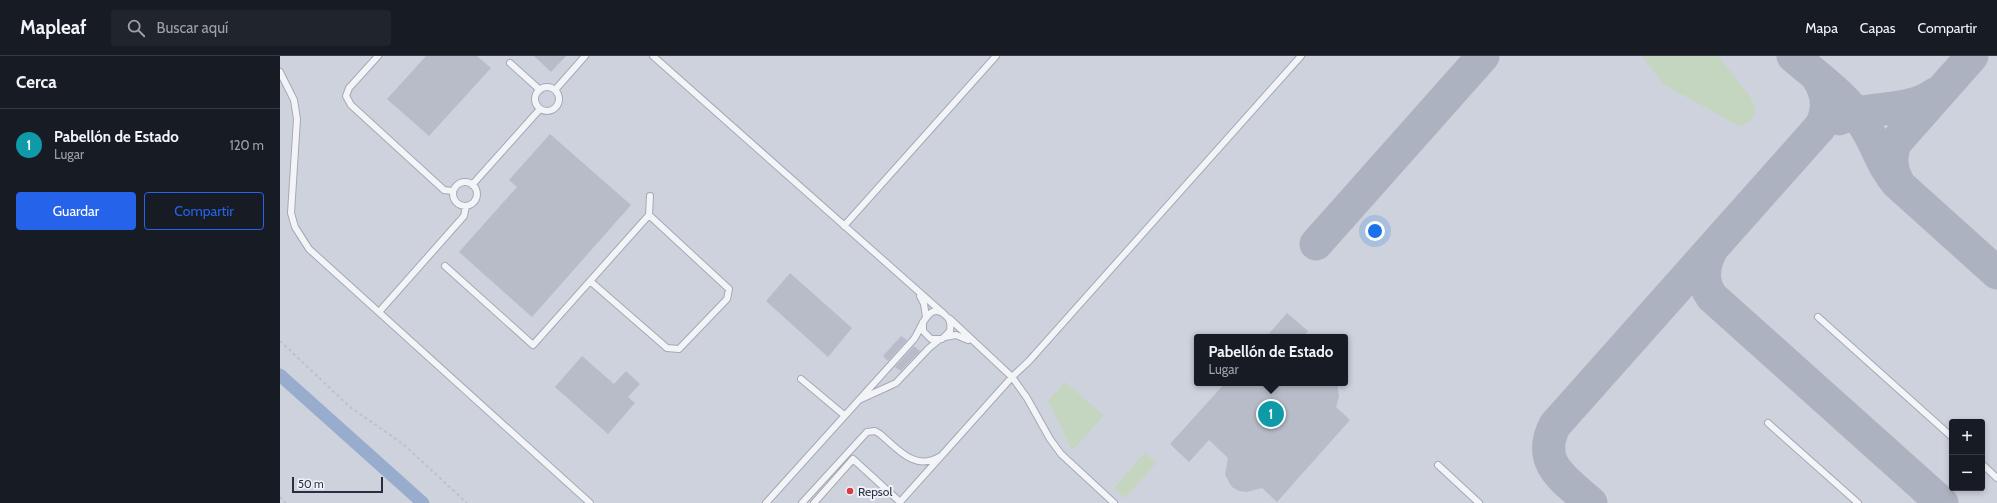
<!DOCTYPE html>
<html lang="es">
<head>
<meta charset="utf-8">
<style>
  body { margin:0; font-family:Cabin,sans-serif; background:#20242c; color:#f1f3f6 }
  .controls { position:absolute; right:12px; bottom:12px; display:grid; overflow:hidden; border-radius:4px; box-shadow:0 2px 6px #0003 }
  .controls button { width:36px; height:36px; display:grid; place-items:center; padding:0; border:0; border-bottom:1px solid #363941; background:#171b24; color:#f1f3f6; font:20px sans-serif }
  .scale { position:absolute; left:12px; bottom:10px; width:91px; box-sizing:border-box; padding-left:4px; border:2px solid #272f43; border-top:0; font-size:11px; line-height:14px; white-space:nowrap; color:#272f43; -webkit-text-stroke:3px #f0f2f7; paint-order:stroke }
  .you { position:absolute; left:1095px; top:175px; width:14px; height:14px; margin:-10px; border:3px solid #fff; border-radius:50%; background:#1a73e8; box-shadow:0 0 0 6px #1a73e833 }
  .badge { display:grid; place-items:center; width:26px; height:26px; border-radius:50%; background:#2563eb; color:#fff; font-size:13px; font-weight:700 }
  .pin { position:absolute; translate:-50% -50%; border:2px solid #fff; box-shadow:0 1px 4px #0006 }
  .popup { position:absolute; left:914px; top:278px; width:154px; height:52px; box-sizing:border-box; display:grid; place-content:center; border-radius:4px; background:#171b24; filter:drop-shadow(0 1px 3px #0005); font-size:13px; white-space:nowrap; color:#9ea1a6 }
  .popup b { font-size:15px; color:#f1f3f6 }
  .popup::after { content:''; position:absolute; left:50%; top:100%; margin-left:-8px; border:8px solid transparent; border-top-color:#171b24 }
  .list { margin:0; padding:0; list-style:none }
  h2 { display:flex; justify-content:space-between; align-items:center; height:52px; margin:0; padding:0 16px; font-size:17px }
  h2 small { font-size:13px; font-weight:400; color:#9ea1a6 }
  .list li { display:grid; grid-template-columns:26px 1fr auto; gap:12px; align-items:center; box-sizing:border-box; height:72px; padding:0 16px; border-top:1px solid #363941 }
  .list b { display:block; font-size:15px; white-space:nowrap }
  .list p { margin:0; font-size:13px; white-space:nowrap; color:#9ea1a6 }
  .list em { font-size:13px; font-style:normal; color:#9ea1a6 }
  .actions { display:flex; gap:8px; padding:12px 16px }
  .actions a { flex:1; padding:9px 0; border:1px solid #2563eb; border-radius:4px; text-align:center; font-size:14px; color:#2563eb }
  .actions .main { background:#2563eb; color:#fff }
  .icon { flex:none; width:22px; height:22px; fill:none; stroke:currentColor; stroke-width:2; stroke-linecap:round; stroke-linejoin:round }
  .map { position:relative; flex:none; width:1717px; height:447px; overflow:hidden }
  header { display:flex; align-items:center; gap:24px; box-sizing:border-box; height:56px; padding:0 20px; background:#171b24; border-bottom:1px solid #363941 }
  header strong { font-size:19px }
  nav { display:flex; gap:22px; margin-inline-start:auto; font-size:14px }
  .search { width:280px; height:36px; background:#20242c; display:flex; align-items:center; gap:10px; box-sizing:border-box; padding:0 14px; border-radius:4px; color:#9ea1a6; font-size:15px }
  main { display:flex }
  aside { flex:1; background:#171b24 }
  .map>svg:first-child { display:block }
  .built { fill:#ced2dd; fill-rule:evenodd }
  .green { fill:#c4d5c0 }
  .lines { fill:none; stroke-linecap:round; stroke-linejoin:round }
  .canal { stroke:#98adce; stroke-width:13 }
  .taxiway { stroke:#acb2c0; stroke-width:33 }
  .building { fill:#b7bcc8 }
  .lane-casing { stroke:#a5a9b5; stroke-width:8 }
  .path { stroke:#bec1c9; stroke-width:2; stroke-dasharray:3 3; stroke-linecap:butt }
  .lane { stroke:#f3f4f8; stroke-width:6 }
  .poi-dot { fill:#da3a44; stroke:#f0f2f7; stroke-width:1.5 }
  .labels { text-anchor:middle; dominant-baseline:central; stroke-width:4; stroke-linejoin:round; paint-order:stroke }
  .poi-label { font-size:12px; fill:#272f43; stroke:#f0f2f7; text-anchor:start }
</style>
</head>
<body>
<header>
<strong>Mapleaf</strong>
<div class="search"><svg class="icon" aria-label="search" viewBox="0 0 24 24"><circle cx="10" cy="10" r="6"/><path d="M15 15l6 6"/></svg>Buscar aquí</div>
<nav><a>Mapa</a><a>Capas</a><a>Compartir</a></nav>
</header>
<main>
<aside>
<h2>Cerca<small></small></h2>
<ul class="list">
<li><span class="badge" style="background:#0f9aa8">1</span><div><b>Pabellón de Estado</b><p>Lugar</p></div><em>120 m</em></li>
</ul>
<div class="actions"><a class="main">Guardar</a><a>Compartir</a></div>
</aside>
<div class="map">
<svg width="1717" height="447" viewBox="0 0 1717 447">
  <rect width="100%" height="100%" fill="#e0e3ea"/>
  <path class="built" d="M 0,0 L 1717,0 L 1717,447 L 0,447 ZM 917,281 L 1065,281 L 1065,327 L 917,327 ZM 1672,366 L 1702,366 L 1702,432 L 1672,432 Z"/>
  <path class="green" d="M 1362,0 L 1438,0 L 1470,40 L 1475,53 L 1472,64 L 1459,70 L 1383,28 Z
    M 785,326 L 824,360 L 792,394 L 768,345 Z
    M 865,397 L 876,407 L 845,442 L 834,432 Z"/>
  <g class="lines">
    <path class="canal" d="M 0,319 L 143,447"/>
    <path class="taxiway" d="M 1513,0 C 1536,20 1565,40 1582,66 C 1596,85 1601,109 1617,127 L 1717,217
      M 1559,63 C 1591,49 1626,58 1655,38
      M 1618,126 C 1611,113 1609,100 1616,86 L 1692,0
      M 1036,188 L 1203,0
      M 1432,193 C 1423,209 1421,226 1432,241 L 1662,447
      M 1311,447 C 1285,424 1255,407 1275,369 L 1540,71 C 1550,54 1548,37 1537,21"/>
  </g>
  <path class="building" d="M 146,0 L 197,0 L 211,12 L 149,80 L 107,43 Z
    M 254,0 L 286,0 L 271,16 Z
    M 270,78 L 351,149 L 252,261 L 179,196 L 237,131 L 229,124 Z
    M 510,217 L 572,272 L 548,301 L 486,245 Z
    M 1007,257 L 1028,275 L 1023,281 L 986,281 Z
    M 621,280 L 627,284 L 608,305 L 603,300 Z
    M 634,290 L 640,295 L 621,315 L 615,311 Z
    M 302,300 L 334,328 L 346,315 L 360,328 L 348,341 L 355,347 L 328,378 L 275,331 Z
    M 945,327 L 1057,327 L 1059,340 L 1056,351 L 1070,364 L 997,446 L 982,432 L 967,436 L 959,435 L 952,431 L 945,419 L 948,402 L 929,384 L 909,406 L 890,388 Z"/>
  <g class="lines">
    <g class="lane-casing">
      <path id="lane" d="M 98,0 L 69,32 L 66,40 L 71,49 L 164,134 L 172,135
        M 373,0 L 664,258
        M 230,7 L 260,34
        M 0,16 L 14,44 L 17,63 L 11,157 L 15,171 L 29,193 L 310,447
        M255 43a12 12 0 1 1 24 0a12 12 0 1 1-24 0Z
        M 275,34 L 305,0
        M173 138a12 12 0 1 1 24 0a12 12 0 1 1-24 0Z
        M 192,129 L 260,53
        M 564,170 L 716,0
        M 165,210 L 253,289 L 369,159 L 370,140
        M 310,225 L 387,292 L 399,293 L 447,243 L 449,233 L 369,159
        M 640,240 L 644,248 L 646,261
        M 99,256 L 184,160 L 186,150
        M 1538,261 L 1672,381
        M 670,263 L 732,321 L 747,342 L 770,383 L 781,398 L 834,447
        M 665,281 L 676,279 L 688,284
        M 521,323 L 564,359
        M 581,343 L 616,327 L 649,292 L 659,284
        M 1488,367 L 1578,447
        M 1702,408 L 1717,422
        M 1158,409 L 1199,447
        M 486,447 L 634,283 C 641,273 649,243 666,260 C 671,264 671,269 670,275 L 662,283 L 651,283 L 643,275 L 643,266
        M 522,447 L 587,376 L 595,375 L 600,378 C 618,393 634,415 659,401
        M 534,447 L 573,403 L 620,446 L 732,321 L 749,305 L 1021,0"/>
    </g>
    <path class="path" d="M 0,285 L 70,351 L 123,388 L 187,447
      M 0,441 L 6,447"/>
    <use href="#lane" class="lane"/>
  </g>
  <circle class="poi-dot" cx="570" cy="435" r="4"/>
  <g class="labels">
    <g class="poi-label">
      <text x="578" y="435">Repsol</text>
    </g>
  </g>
</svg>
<div class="controls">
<button>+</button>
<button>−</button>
</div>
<div class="scale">50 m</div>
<div class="you"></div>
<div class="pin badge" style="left:991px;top:358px;background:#0f9aa8">1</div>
<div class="popup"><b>Pabellón de Estado</b>Lugar</div>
</div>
</main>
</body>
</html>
